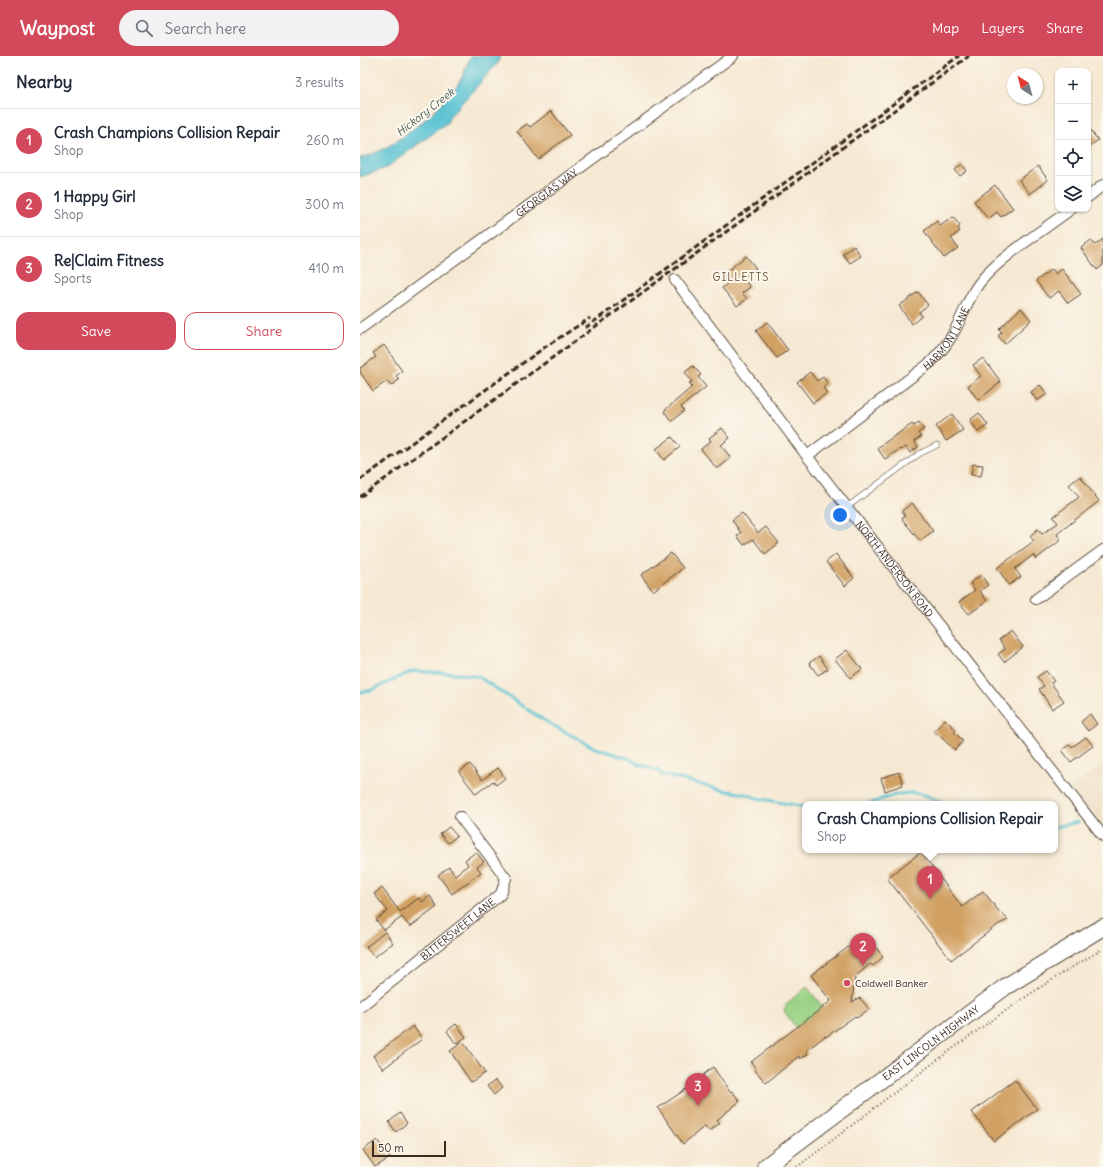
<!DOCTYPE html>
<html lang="en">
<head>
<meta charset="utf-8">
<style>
  body { margin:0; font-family:Delius,sans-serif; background:#f2f2f3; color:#1f2937 }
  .controls { position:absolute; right:12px; top:12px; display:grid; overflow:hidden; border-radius:8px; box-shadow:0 1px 3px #0004 }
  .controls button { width:36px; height:36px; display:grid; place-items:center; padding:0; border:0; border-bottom:1px solid #e0e1e3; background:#fff; color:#1f2937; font:20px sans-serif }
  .compass { position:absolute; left:647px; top:12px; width:36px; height:36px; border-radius:50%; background:#fff; box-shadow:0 1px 3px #0004; rotate:324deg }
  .scale { position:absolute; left:12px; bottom:10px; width:74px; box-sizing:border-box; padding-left:4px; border:2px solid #3b2a1e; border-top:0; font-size:11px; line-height:14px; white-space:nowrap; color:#3b2a1e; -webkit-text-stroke:3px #fbf7ec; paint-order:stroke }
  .you { position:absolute; left:480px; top:459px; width:14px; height:14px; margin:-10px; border:3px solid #fff; border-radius:50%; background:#1a73e8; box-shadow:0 0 0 6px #1a73e833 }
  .badge { display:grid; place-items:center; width:26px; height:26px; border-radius:50%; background:#d1495b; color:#fff; font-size:13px; font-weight:700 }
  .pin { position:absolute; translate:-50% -33px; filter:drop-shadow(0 1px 2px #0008) }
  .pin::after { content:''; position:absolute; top:21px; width:14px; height:12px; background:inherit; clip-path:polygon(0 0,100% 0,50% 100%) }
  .popup { position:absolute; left:442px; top:745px; width:256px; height:52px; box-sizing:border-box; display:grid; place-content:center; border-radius:8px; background:#fff; filter:drop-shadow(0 1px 3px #0005); font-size:13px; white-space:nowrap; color:#747a83 }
  .popup b { font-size:15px; color:#1f2937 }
  .popup::after { content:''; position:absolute; left:50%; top:100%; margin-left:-8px; border:8px solid transparent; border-top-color:#fff }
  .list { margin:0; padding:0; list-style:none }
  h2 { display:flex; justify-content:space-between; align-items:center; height:52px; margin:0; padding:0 16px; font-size:17px }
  h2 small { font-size:13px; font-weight:400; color:#747a83 }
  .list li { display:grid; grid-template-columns:26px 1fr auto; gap:12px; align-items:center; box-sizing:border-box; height:64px; padding:0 16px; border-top:1px solid #e0e1e3 }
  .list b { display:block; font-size:15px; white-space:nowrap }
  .list p { margin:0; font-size:13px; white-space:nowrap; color:#747a83 }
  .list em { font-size:13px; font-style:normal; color:#747a83 }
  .actions { display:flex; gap:8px; padding:12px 16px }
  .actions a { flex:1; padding:9px 0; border:1px solid #d1495b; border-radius:12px; text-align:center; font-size:14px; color:#d1495b }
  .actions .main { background:#d1495b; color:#fff }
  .icon { flex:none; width:22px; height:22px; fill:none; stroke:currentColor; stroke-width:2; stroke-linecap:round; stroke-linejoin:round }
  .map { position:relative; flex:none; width:743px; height:1111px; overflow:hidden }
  header { display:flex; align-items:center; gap:24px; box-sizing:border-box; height:56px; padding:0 20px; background:#d1495b; color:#fff }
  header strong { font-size:19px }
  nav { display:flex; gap:22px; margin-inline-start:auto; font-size:14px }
  .search { width:280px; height:36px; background:#f2f2f3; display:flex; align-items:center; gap:10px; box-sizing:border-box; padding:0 14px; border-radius:22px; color:#747a83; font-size:15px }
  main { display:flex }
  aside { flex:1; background:#fff }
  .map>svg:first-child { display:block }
  .built { fill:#ebd8ba }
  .green { fill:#9bd386; stroke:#6b7e52 }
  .water { fill:#58c2d3; stroke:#4a7678 }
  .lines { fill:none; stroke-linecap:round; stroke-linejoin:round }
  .stream { stroke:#58c2d3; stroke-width:3 }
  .building { fill:#d1a163 }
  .lane-casing { stroke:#574739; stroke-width:6 }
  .street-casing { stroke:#574739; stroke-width:12 }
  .primary-casing { stroke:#574739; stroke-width:18 }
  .path { stroke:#574739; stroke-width:2; stroke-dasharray:1 3; stroke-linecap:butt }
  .lane { stroke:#fff; stroke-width:5 }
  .street { stroke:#fff; stroke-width:10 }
  .primary { stroke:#fff; stroke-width:16 }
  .rail { stroke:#3b2a1e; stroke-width:3; stroke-dasharray:6 3; stroke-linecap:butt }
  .poi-dot { fill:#d1495b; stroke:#fbf7ec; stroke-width:1.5 }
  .labels { text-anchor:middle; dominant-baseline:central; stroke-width:4; stroke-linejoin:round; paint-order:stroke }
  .street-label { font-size:10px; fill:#3b2a1e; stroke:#fbf7ec }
  .poi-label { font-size:10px; fill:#3b2a1e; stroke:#fbf7ec; text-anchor:start }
  .water-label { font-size:11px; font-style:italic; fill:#445854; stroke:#fbf7ec }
  .neighbourhood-label { font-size:11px; letter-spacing:1px; fill:#705436; stroke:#fbf7ec }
</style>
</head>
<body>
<header>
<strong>Waypost</strong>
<div class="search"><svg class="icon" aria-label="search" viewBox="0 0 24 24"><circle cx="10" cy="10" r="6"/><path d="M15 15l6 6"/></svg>Search here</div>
<nav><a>Map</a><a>Layers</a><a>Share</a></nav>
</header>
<main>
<aside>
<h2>Nearby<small>3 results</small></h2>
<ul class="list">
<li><span class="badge">1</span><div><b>Crash Champions Collision Repair</b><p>Shop</p></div><em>260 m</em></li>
<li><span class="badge">2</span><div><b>1 Happy Girl</b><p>Shop</p></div><em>300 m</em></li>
<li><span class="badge">3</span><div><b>Re|Claim Fitness</b><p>Sports</p></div><em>410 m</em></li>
</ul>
<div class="actions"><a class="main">Save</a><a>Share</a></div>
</aside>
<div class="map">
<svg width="743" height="1111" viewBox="0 0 743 1111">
  <rect width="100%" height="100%" fill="#fbf7ec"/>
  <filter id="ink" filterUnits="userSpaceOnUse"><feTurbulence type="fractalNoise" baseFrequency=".025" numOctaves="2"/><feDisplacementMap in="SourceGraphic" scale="8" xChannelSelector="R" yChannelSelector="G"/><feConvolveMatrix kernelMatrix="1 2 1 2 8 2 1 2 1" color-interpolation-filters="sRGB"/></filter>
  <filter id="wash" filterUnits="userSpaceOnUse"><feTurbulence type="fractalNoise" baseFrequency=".012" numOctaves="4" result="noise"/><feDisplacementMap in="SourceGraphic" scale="16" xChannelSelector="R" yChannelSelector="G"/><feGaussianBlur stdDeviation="0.9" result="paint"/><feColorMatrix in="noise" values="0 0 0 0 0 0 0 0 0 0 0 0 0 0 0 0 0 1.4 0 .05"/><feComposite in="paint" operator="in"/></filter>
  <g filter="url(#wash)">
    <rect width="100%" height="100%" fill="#f6e9d3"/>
    <path class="built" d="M 743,708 L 743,775 L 710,733 Z"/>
    <path class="green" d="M 447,931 L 463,951 L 436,972 L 424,955 L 426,948 Z"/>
    <path class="water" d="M 111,0 L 140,0 L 138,7 L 90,60 L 87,67 L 26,112 L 0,121 L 0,102 C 30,97 84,51 100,25 C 105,17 106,8 111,0 Z"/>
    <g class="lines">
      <path class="stream" d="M 0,636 L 9,635 L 53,615 L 92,617 L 119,621 L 185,665 L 233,691 L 270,703 L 278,708 L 299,715 L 302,719 C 322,723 342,729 363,734 C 374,737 386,736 396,742 L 445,751
        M 509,748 C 523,742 545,734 561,738 C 569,740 578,745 587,748
        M 695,771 L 718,766"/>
    </g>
    <g id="blocks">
      <path class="building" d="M 191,55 L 210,79 L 178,103 L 157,75 L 167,68 L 170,71 Z
        M 728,71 L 738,84 L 728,92 Z
        M 602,108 L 607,115 L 600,120 L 595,114 Z
        M 678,110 L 688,124 L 670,138 L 659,124 Z
        M 635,129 L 653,152 L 641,161 L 637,156 L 628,163 L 614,145 Z
        M 593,161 L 600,170 L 598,172 L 600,175 L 591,182 L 598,192 L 584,202 L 564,175 L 577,165 L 580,170 Z
        M 743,183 L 743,209 L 737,214 L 721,192 L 731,184 L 735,189 Z
        M 494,190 L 501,200 L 490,207 L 483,198 Z
        M 386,200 L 396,212 L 383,222 L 390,231 L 382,237 L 387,243 L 377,250 L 362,232 L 367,228 L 361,220 Z
        M 692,213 L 696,218 L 702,213 L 721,238 L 708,247 L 699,235 L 689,242 L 676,225 Z
        M 558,236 L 568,249 L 559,256 L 562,260 L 552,268 L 539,250 Z
        M 661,252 L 671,264 L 645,288 L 638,280 L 642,276 L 639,273 Z
        M 407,266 L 428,294 L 417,302 L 396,275 Z
        M 24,289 L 42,315 L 36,320 L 39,324 L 31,330 L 27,325 L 13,335 L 0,316 L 0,312 L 16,301 L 13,297 Z
        M 623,302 L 641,326 L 618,344 L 608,330 L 621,320 L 613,309 Z
        M 333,310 L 341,319 L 338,321 L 346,331 L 321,351 L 324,355 L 311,365 L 304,355 L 332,331 L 329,327 L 332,326 L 325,316 Z
        M 450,316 L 457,325 L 463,321 L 468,328 L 463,332 L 467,337 L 453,347 L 437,326 Z
        M 680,329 L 687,338 L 677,345 L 671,336 Z
        M 619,357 L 628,369 L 618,376 L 610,364 Z
        M 592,358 L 603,374 L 586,385 L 576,370 Z
        M 559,366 L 564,373 L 558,377 L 561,381 L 554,385 L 558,391 L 550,397 L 546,391 L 541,394 L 540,393 L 525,403 L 517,392 L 552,368 L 554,370 Z
        M 362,372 L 370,382 L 361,389 L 371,402 L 357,413 L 341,393 L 351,385 L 349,382 Z
        M 312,381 L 320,391 L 304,404 L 296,393 Z
        M 613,408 L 623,409 L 621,420 L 611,419 Z
        M 720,420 L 739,445 L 697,478 L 701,484 L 676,503 L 673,499 L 655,513 L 661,521 L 649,529 L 637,512 L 674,485 L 670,480 L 678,473 L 682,478 L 698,467 L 693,461 L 719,441 L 709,429 Z
        M 552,447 L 573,475 L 560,485 L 542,463 L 545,460 L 542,455 Z
        M 382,457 L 398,477 L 406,471 L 419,487 L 405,498 L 393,483 L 384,489 L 377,480 L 381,477 L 372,464 Z
        M 311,497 L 323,512 L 293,535 L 281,519 Z
        M 476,498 L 494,522 L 485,530 L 466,506 Z
        M 621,519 L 628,529 L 620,535 L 627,545 L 609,558 L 599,546 L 615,534 L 610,527 Z
        M 651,575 L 663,591 L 644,606 L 638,598 L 645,593 L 639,584 Z
        M 487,594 L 502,613 L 490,622 L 475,603 Z
        M 459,600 L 468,613 L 458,619 L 449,607 Z
        M 686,615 L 694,625 L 691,627 L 704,645 L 692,653 L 679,633 L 684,630 L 677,621 Z
        M 730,658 L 737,668 L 728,675 L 721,666 Z
        M 585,663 L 596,674 L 594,676 L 603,685 L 595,694 L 574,675 Z
        M 726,681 L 733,690 L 711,706 L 702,694 L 710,688 L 712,691 Z
        M 110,708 L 122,724 L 138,712 L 145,722 L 136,729 L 133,725 L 116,738 L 99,716 Z
        M 539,716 L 543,729 L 525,735 L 521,722 Z
        M 89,771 L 97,780 L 88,787 L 80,778 Z
        M 116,796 L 124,806 L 117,811 L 121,816 L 92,838 L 78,819 L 89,811 L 95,819 L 108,809 L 105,804 Z
        M 561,796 L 602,851 L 623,835 L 641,858 L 642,857 L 648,864 L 639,868 L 591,904 L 527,822 Z
        M 22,832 L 40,856 L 59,842 L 62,846 L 70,840 L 77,851 L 50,871 L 42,861 L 24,874 L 16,864 L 28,855 L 14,838 Z
        M 25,876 L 33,887 L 14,901 L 6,891 Z
        M 503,880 L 513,892 L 515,890 L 523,901 L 513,910 L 510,908 L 495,921 L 492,946 L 500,942 L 509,953 L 497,962 L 495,960 L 466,981 L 465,980 L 446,995 L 448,998 L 440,1003 L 439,1000 L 406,1027 L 395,1014 L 396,1013 L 391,1006 L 471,945 L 451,919 Z
        M 96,968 L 106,981 L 96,988 L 87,975 Z
        M 53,970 L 62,983 L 23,1013 L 13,1000 Z
        M 103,986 L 125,1017 L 111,1026 L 90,995 Z
        M 353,1011 L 370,1036 L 372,1035 L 380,1045 L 357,1064 L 360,1067 L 349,1075 L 345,1070 L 323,1088 L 298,1052 L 344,1021 L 343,1019 Z
        M 136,1024 L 142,1032 L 134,1039 L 127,1030 Z
        M 655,1024 L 677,1053 L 634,1085 L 612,1056 Z
        M 40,1057 L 47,1067 L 36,1076 L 29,1066 Z
        M 17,1084 L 30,1102 L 15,1111 L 3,1094 Z"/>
    </g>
  </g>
  <g filter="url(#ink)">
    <use href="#blocks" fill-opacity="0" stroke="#574739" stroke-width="1"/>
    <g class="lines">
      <g class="lane-casing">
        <path id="lane" d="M 487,451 L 559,398 L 577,389"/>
      </g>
      <g class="street-casing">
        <g id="street">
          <path d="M 728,141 L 743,129"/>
          <path id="s1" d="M 315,224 L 447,400 L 743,780"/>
          <path id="s2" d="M 0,273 L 373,0"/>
          <path id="s3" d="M 447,400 L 570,307 C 580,297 590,285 596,272 C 604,257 609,240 620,226 C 640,201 685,173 711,153"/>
          <path d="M 676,543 L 743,494"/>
          <path id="s4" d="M 0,951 L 141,838 L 146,822 L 100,761"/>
        </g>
      </g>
      <g class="primary-casing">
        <g id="primary">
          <path id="s5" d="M 405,1111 L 645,931 L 743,871"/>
        </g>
      </g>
      <path class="path" d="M 437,1111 C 537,1036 634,955 743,893"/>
      <use href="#lane" class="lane"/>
      <use href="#street" class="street"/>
      <use href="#primary" class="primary"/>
      <path class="rail" d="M 225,272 L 599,0
        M 0,424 L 185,291 L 230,262
        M 0,441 L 609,0"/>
    </g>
  </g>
  <circle class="poi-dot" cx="487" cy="927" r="4"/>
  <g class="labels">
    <g class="street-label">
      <text stroke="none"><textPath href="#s2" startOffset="231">GEORGIAS WAY</textPath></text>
      <text stroke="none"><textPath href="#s3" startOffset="184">HARMONI LANE</textPath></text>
      <text stroke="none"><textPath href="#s1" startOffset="363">NORTH ANDERSON ROAD</textPath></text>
      <text stroke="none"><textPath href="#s4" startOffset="125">BITTERSWEET LANE</textPath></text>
      <text stroke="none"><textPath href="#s5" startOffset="207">EAST LINCOLN HIGHWAY</textPath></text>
    </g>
    <g class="poi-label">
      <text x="495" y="927">Coldwell Banker</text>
    </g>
    <g class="water-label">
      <text transform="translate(65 56) rotate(-38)">Hickory Creek</text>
    </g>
    <g class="neighbourhood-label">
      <text x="381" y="221">GILLETTS</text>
    </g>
  </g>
</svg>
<div class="controls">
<button>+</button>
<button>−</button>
<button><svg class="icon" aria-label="locate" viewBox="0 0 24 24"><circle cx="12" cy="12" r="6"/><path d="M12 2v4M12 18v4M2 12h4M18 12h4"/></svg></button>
<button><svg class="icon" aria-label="layers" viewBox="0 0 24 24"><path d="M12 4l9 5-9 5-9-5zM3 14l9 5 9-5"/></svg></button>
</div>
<svg class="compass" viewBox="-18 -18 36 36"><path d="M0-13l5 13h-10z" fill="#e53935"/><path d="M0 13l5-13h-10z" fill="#747a83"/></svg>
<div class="scale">50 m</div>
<div class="you"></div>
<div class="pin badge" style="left:570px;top:843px">1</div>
<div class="popup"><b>Crash Champions Collision Repair</b>Shop</div>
<div class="pin badge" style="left:503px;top:910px">2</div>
<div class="pin badge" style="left:338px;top:1050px">3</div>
</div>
</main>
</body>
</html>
